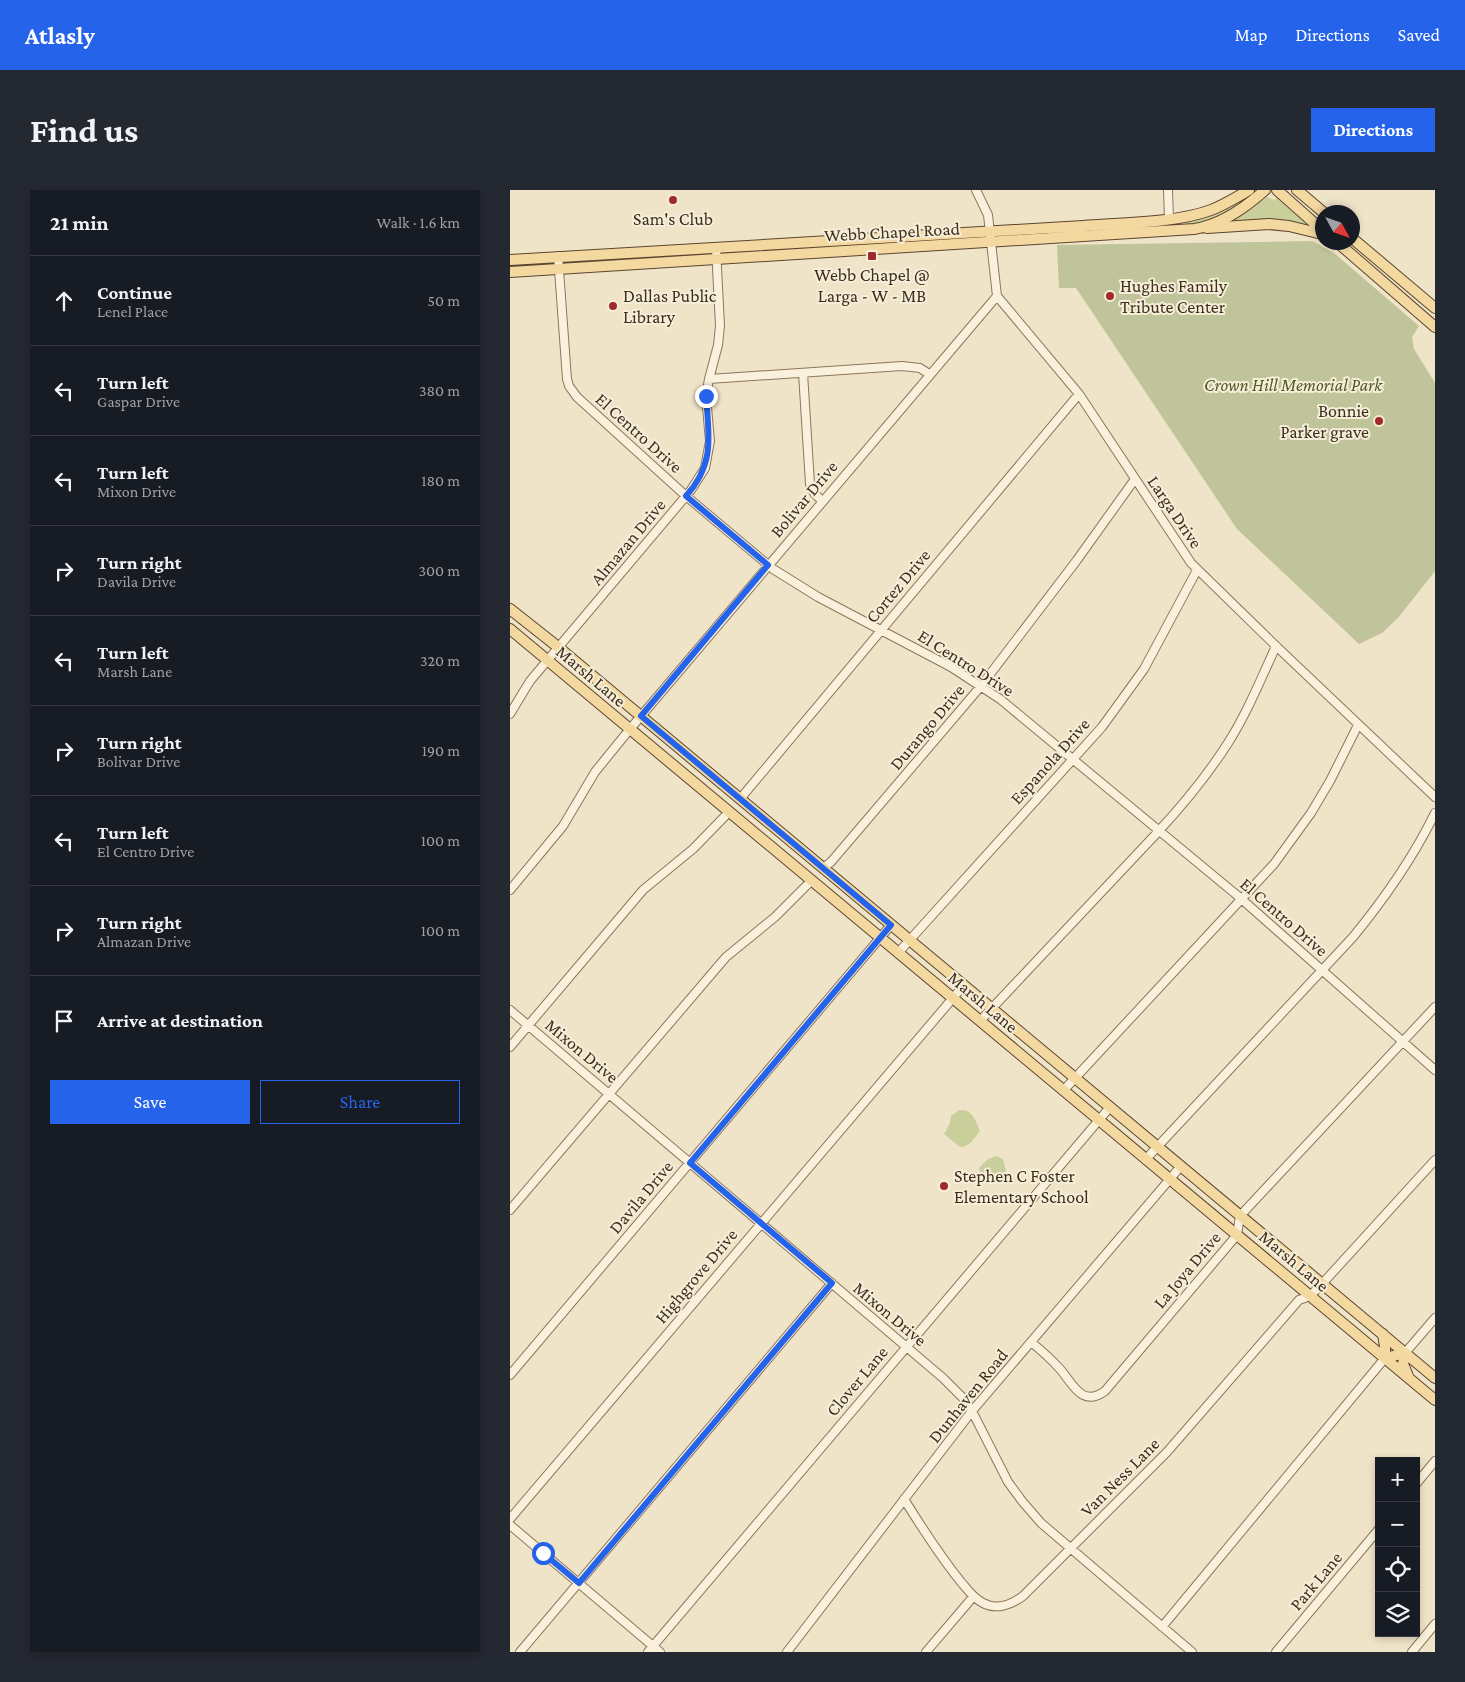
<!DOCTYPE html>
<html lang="en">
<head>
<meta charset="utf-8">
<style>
  body { margin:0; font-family:"Crimson Pro",serif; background:#242831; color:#f1f3f6 }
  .controls { position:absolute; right:15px; bottom:15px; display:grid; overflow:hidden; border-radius:0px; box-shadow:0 2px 8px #0003 }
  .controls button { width:45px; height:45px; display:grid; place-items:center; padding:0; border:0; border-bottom:1px solid #363941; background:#171b24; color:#f1f3f6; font:25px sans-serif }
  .compass { position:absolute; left:805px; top:15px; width:45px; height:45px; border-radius:50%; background:#171b24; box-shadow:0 2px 8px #0003; rotate:130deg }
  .stop { position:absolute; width:15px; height:15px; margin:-11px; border:4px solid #2563eb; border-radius:50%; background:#fff }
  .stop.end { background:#2563eb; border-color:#fff; box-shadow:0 1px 5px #0008 }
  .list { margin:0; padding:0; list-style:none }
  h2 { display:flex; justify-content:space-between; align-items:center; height:65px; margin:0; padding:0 20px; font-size:21px }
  h2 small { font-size:16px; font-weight:400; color:#9ea1a6 }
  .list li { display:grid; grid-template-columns:32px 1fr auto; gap:15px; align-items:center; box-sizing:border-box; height:90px; padding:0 20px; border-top:1px solid #363941 }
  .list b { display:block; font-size:19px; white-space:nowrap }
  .list p { margin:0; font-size:16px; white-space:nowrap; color:#9ea1a6 }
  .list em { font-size:16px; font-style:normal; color:#9ea1a6 }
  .actions { display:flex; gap:10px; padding:15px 20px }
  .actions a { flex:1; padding:11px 0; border:1px solid #2563eb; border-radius:0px; text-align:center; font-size:18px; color:#2563eb }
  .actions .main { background:#2563eb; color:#fff }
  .icon { flex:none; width:28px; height:28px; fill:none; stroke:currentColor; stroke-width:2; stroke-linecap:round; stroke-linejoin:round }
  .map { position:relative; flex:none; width:925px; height:1462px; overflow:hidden; border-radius:0px }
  header { display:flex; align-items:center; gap:30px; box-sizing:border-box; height:70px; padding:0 25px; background:#2563eb; color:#fff }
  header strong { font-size:24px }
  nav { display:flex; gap:28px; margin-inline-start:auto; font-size:18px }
  .intro { display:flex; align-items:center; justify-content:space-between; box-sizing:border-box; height:120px; padding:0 30px }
  h1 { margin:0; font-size:35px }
  .button { padding:12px 22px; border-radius:0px; background:#2563eb; color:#fff; font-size:18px; font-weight:700 }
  main { display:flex; gap:30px; padding:0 30px }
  aside { flex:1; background:#171b24; border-radius:0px; box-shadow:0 2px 8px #0003 }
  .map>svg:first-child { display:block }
  .green { fill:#c9cf9b }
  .cemetery { fill:#bfc49a }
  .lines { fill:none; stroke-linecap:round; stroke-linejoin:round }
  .minor-casing { stroke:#8d765c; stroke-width:10 }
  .major-casing { stroke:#5b4430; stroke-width:12 }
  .minor { stroke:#faf1dc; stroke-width:8 }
  .major { stroke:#f3d9a0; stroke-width:10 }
  .route { stroke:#2563eb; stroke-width:6 }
  .poi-dot { fill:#9e2a2b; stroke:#f7eed8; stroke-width:2 }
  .labels { text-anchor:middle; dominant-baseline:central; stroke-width:4; stroke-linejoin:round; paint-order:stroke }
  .poi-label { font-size:18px; fill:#3d2e20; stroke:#f7eed8; text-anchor:start }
  .street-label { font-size:18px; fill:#3d2e20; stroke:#f7eed8 }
  .park-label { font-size:18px; font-style:italic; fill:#4d5a26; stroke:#f7eed8 }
</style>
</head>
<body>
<header>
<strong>Atlasly</strong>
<nav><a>Map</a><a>Directions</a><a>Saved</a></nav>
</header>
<div class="intro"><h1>Find us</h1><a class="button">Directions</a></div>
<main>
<aside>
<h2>21 min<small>Walk · 1.6 km</small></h2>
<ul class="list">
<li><svg class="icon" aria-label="ahead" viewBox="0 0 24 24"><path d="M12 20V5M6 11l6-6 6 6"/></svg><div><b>Continue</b><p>Lenel Place</p></div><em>50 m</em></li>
<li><svg class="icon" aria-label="left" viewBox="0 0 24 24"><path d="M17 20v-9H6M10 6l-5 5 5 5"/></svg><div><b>Turn left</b><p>Gaspar Drive</p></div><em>380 m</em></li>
<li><svg class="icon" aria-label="left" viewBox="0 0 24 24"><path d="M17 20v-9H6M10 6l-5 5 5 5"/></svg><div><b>Turn left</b><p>Mixon Drive</p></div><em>180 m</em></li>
<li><svg class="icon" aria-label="right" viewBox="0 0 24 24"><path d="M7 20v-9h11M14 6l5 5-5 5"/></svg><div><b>Turn right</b><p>Davila Drive</p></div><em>300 m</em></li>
<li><svg class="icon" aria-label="left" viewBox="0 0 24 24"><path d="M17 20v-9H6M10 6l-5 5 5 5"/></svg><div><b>Turn left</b><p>Marsh Lane</p></div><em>320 m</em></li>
<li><svg class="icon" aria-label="right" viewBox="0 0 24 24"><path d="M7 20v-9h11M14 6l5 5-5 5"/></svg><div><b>Turn right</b><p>Bolivar Drive</p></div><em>190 m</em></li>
<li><svg class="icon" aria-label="left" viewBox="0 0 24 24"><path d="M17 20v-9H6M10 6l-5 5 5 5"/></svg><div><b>Turn left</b><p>El Centro Drive</p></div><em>100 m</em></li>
<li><svg class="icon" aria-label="right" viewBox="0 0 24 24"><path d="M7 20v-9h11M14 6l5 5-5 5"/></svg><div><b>Turn right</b><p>Almazan Drive</p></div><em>100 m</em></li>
<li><svg class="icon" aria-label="arrive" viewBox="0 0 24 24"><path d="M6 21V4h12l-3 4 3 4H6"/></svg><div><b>Arrive at destination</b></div></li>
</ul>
<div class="actions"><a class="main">Save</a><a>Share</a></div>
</aside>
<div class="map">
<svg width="925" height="1462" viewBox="0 0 925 1462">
  <rect width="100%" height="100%" fill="#f0e4c8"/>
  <path class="green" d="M 744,2 L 737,10 L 705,30 L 676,36 L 675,31 L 707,22 Z
    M 757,7 L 764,10 L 767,8 L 796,34 L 794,36 L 720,32 L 743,18 Z
    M 449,920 C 463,919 465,930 470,941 C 465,947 459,958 450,957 L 434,944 L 440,933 L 441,926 Z
    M 486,966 L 493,969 L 496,981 L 491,988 L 484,990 L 470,982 L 469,978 L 478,969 Z"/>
  <path class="cemetery" d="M 802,51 L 824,63 L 909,136 L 902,147 L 904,159 L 925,193 L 925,381 L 888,428 L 872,443 L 849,454 L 727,339 L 566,98 L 549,98 L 547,55 Z"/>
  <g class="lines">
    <g class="minor-casing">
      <path id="minor" d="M 466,0 L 478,25 L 487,106 L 569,204 L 681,373 L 766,456 L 925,607
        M 658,0 L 659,29
        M 48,66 L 57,189 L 59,196 L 67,207 L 176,306 L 263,379 L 308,407 L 441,477 L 490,509 L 728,706 L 925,880
        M 293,183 L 300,294 L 304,303 L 312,311
        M 199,189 L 392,176 L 410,178 L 419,184
        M 0,524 L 20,491 L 181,300 L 195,278 L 200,251 L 196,206 L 199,189 L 208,155 L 210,136 L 206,58
        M 230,609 L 569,204
        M 313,678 L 321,672 L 471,496 L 567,370 L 625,289
        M 0,700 L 53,636 L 85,582 L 115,545 L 487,106
        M 388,763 L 592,537 L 634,479 L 687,380
        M 0,820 L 433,1188 L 454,1209 L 462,1221 L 498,1292 L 512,1311 L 531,1333 L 682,1462
        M 470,831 L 646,644 C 672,616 697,586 718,553 C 737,523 751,489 766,456
        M 0,857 L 133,700 L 183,659 L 219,622
        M 553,901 L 764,674 L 801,623 L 820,591 L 848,535
        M 636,969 L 843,747 C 875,708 903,668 925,623
        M 0,1020 L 216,767 L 265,727 L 301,691
        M 521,1152 C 532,1161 541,1169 550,1179 C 563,1194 572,1218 595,1201 L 727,1045 L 730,1026 L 925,817
        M 895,1163 L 925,1128
        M 0,1185 L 381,735
        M 906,1294 L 925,1271
        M 394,1309 C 412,1338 430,1366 451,1392 C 458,1400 463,1408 473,1413 C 486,1420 501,1415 513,1406 L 657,1262 L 789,1110 L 800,1106 L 812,1094 L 925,970
        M 0,1329 L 454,795
        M 0,1335 L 150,1462
        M 652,1437 L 875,1168
        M 10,1462 L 322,1093
        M 138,1462 L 600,917
        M 277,1462 L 462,1221 L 671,976
        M 416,1462 L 463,1407
        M 766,1462 L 869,1339
        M 902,1462 L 925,1434"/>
    </g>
    <g class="major-casing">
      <path id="major" d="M 767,0 L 812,40
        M 787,0 L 813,22
        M 697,38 L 759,34 L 779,36 L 812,44
        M 842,48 L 925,118
        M 827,52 L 925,137
        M 0,70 L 573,36 C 612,33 666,33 701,20 C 714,15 727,7 739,0
        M 0,82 L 684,39 C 711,35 736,17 755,0
        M 0,419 L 48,457 L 925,1188
        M 0,439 L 925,1210
        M 873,1144 L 875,1157 L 875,1168 L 895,1163 L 893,1174 L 898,1186"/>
    </g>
    <use href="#minor" class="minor"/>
    <use href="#major" class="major"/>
  </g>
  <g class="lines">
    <path class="route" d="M 33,1363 L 69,1393 L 322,1093 L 180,973 L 381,735 L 131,526 L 258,375 L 176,306 C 205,274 199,246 196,206"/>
  </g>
  <g class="poi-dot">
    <circle cx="163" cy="10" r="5"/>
    <rect x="357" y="61" width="10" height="10" rx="2.5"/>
    <circle cx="600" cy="106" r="5"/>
    <circle cx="103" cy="116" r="5"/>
    <circle cx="869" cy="231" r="5"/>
    <circle cx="434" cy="996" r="5"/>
  </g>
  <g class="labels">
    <g class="poi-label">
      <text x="163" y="29" text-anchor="middle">Sam's Club</text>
      <text x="362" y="85" text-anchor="middle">Webb Chapel @<tspan x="362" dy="21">Larga - W - MB</tspan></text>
      <text x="610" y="96">Hughes Family<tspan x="610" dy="21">Tribute Center</tspan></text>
      <text x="113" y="106">Dallas Public<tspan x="113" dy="21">Library</tspan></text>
      <text x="859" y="221" text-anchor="end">Bonnie<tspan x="859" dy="21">Parker grave</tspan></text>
      <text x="444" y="986">Stephen C Foster<tspan x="444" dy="21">Elementary School</tspan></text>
    </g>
    <g class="street-label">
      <text transform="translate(382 42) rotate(-3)">Webb Chapel Road</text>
      <text transform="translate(129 243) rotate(42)">El Centro Drive</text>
      <text transform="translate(294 309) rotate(-50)">Bolivar Drive</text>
      <text transform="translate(665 322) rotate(56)">Larga Drive</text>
      <text transform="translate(118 352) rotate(-50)">Almazan Drive</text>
      <text transform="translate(388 396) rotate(-50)">Cortez Drive</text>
      <text transform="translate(456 473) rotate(32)">El Centro Drive</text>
      <text transform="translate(81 486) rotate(40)">Marsh Lane</text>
      <text transform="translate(417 537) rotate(-50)">Durango Drive</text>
      <text transform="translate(540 571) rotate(-48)">Espanola Drive</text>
      <text transform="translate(774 727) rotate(41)">El Centro Drive</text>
      <text transform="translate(473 812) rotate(40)">Marsh Lane</text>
      <text transform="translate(72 861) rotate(40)">Mixon Drive</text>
      <text transform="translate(131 1007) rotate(-50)">Davila Drive</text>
      <text transform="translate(784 1071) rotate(40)">Marsh Lane</text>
      <text transform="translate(677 1080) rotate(-50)">La Joya Drive</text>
      <text transform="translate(186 1086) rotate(-50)">Highgrove Drive</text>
      <text transform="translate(380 1124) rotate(40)">Mixon Drive</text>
      <text transform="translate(347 1191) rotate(-50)">Clover Lane</text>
      <text transform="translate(458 1206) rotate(-51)">Dunhaven Road</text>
      <text transform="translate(610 1287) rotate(-45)">Van Ness Lane</text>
      <text transform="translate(806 1391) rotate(-50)">Park Lane</text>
    </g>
    <g class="park-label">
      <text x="783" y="195">Crown Hill Memorial Park</text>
    </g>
  </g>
</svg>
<div class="controls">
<button>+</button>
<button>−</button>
<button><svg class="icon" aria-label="locate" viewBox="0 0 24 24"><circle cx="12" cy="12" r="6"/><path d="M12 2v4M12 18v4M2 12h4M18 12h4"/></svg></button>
<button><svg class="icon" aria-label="layers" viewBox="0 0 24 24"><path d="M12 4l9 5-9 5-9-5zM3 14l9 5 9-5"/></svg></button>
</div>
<svg class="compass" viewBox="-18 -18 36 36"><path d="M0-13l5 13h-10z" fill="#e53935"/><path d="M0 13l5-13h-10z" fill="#9ea1a6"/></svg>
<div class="stop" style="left:33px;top:1363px"></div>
<div class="stop end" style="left:196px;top:206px"></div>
</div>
</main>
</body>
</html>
